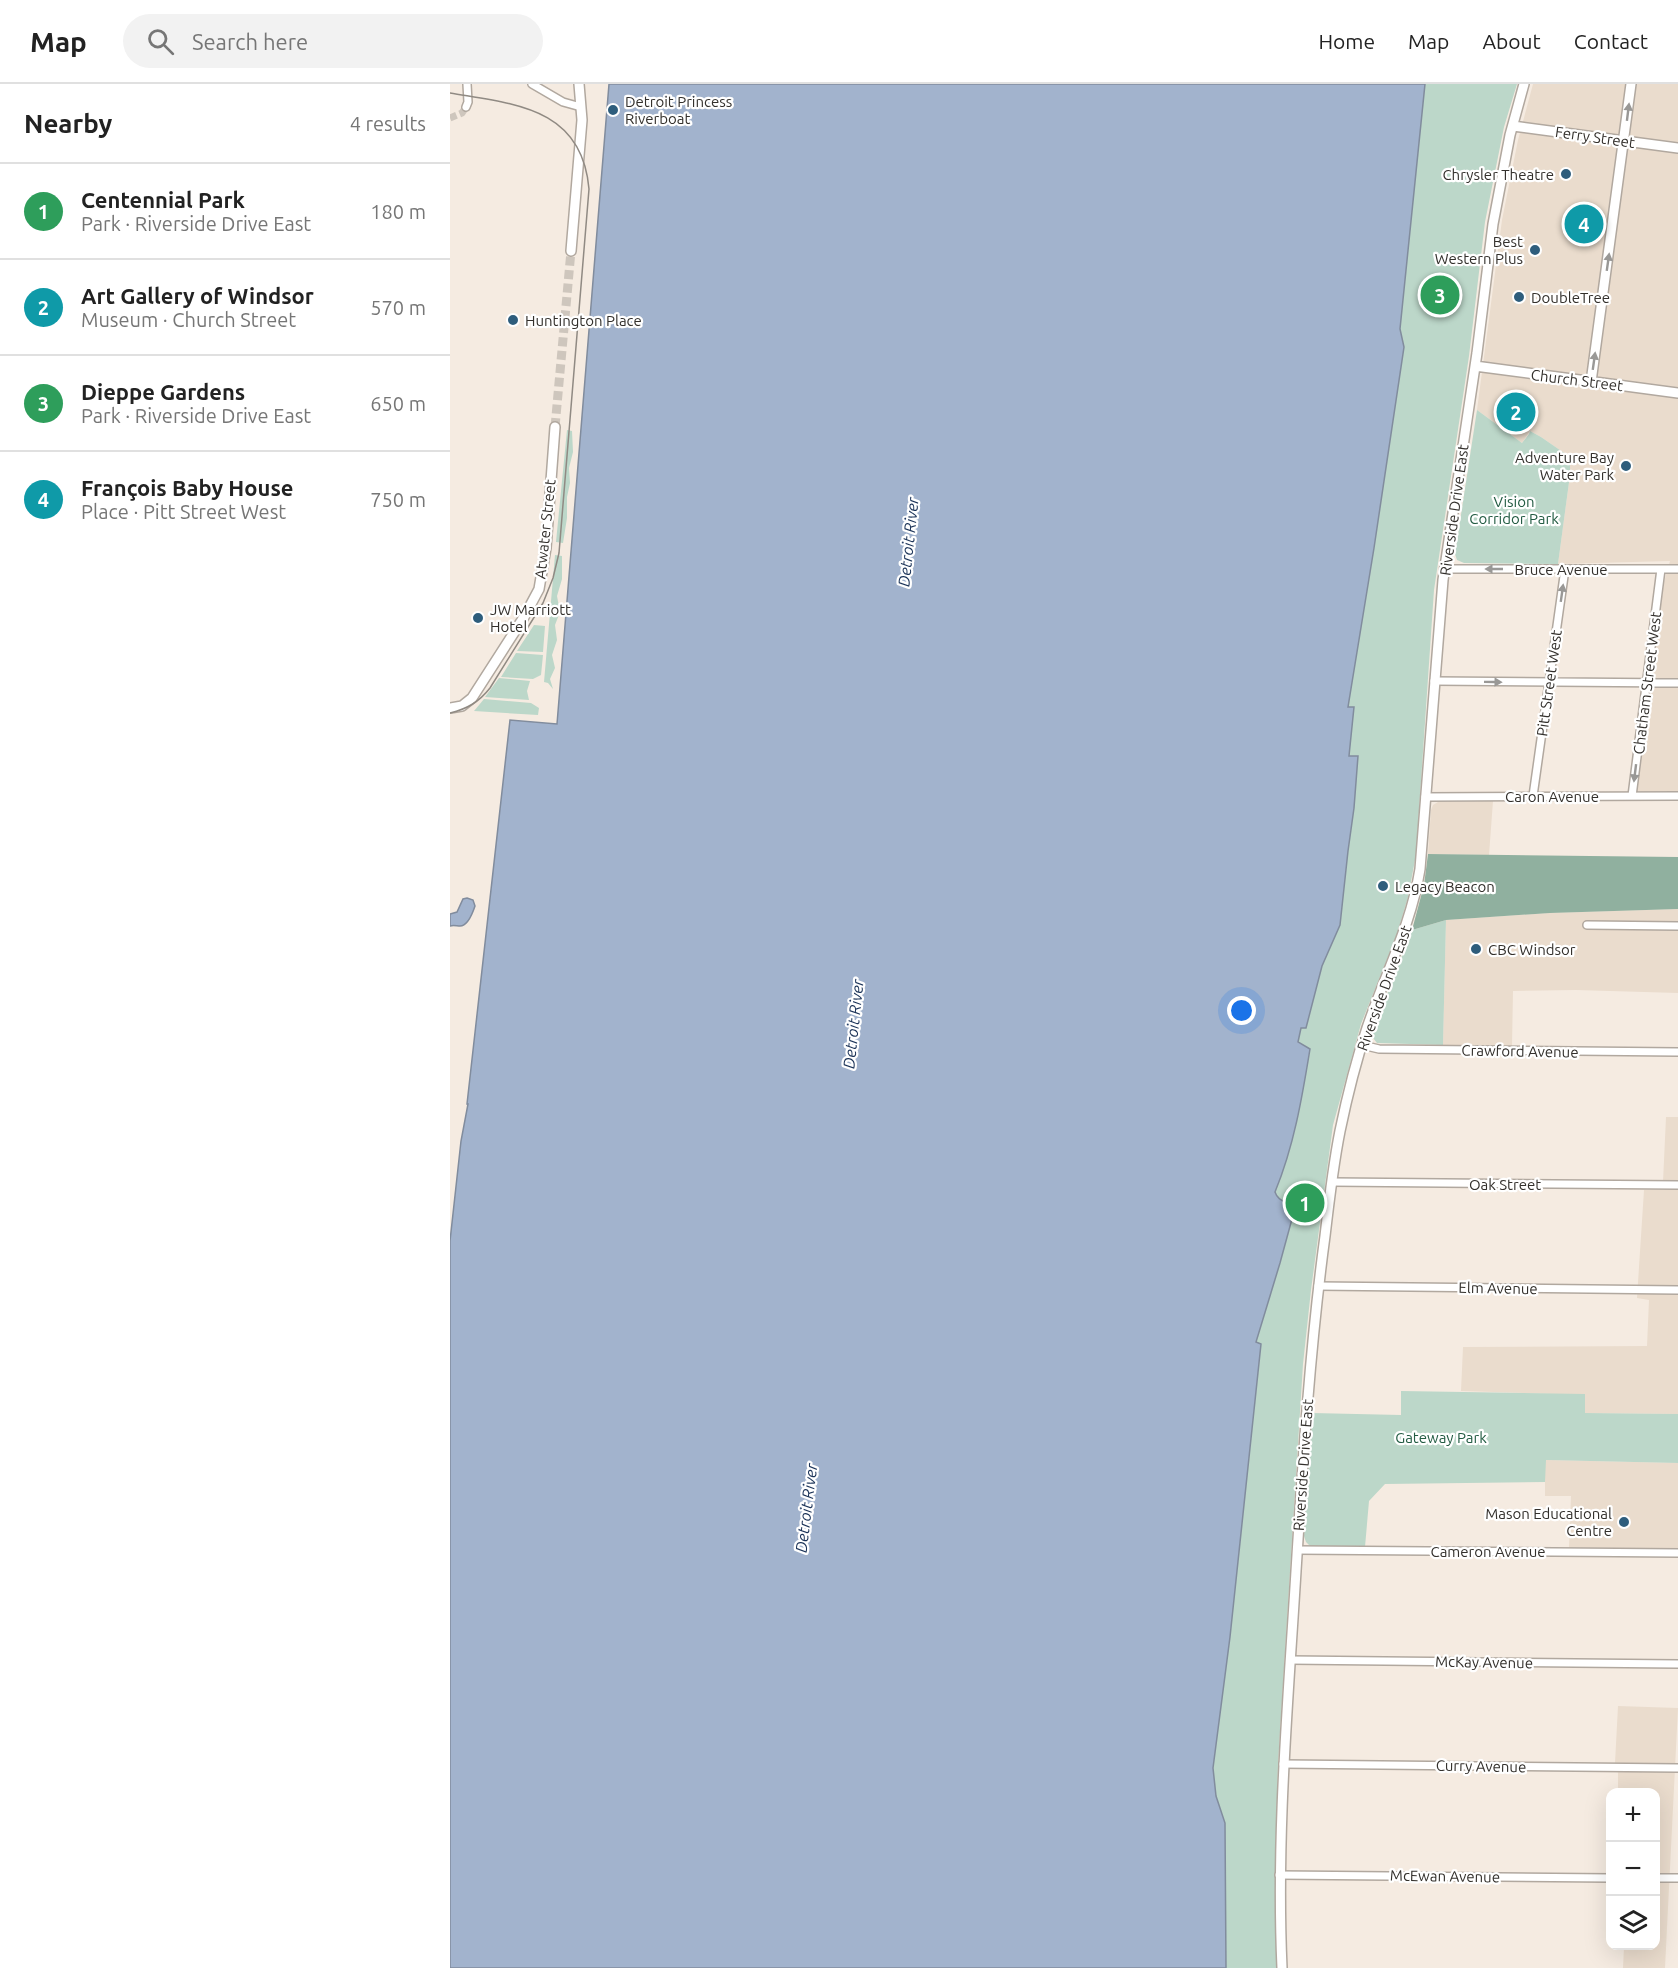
<!DOCTYPE html>
<html lang="en">
<head>
<meta charset="utf-8">
<style>
  body { margin:0; font-family:Ubuntu,sans-serif; background:#f2f2f2; color:#222 }
  .controls { position:absolute; right:18px; bottom:18px; display:grid; overflow:hidden; border-radius:12px; box-shadow:0 6px 24px #0002 }
  .controls button { width:54px; height:54px; display:grid; place-items:center; padding:0; border:0; border-bottom:2px solid #e0e0e0; background:#fff; color:#222; font:30px sans-serif }
  .you { position:absolute; left:792px; top:927px; width:21px; height:21px; margin:-15px; border:4px solid #fff; border-radius:50%; background:#1a73e8; box-shadow:0 0 0 9px #1a73e833 }
  .badge { display:grid; place-items:center; width:39px; height:39px; border-radius:50%; background:#db2777; color:#fff; font-size:20px; font-weight:700 }
  .pin { position:absolute; translate:-50% -50%; border:3px solid #fff; box-shadow:0 2px 6px #0006 }
  .list { margin:0; padding:0; list-style:none }
  h2 { display:flex; justify-content:space-between; align-items:center; height:78px; margin:0; padding:0 24px; font-size:26px }
  h2 small { font-size:20px; font-weight:400; color:#767676 }
  .list li { display:grid; grid-template-columns:39px 1fr auto; gap:18px; align-items:center; box-sizing:border-box; height:96px; padding:0 24px; border-top:2px solid #e0e0e0 }
  .list b { display:block; font-size:22px; white-space:nowrap }
  .list p { margin:0; font-size:20px; white-space:nowrap; color:#767676 }
  .list em { font-size:20px; font-style:normal; color:#767676 }
  .icon { flex:none; width:33px; height:33px; fill:none; stroke:currentColor; stroke-width:2; stroke-linecap:round; stroke-linejoin:round }
  .map { position:relative; flex:none; width:1228px; height:1884px; overflow:hidden }
  header { display:flex; align-items:center; gap:36px; box-sizing:border-box; height:84px; padding:0 30px; background:#fff; border-bottom:2px solid #e0e0e0 }
  header strong { font-size:28px }
  nav { display:flex; gap:33px; margin-inline-start:auto; font-size:21px }
  .search { width:420px; height:54px; background:#f2f2f2; display:flex; align-items:center; gap:15px; box-sizing:border-box; padding:0 21px; border-radius:33px; color:#767676; font-size:22px }
  main { display:flex }
  aside { flex:1; background:#fff }
  .map>svg:first-child { display:block }
  .built { fill:#eadccd }
  .green { fill:#bcd7c9 }
  .forest { fill:#90b09f }
  .water { fill:#a2b3cd; stroke:#818c9d; stroke-width:1.5 }
  .lines { fill:none; stroke-linecap:round; stroke-linejoin:round }
  .street-tunnel { stroke:#cec6bd; stroke-width:7; stroke-dasharray:7 3.5; stroke-linecap:butt }
  .secondary-tunnel { stroke:#cec6bd; stroke-width:9; stroke-dasharray:9 4.5; stroke-linecap:butt }
  .street-casing { stroke:#b1a89f; stroke-width:10 }
  .secondary-casing { stroke:#b1a89f; stroke-width:12 }
  .street { stroke:#fff; stroke-width:7 }
  .secondary { stroke:#fff; stroke-width:9 }
  .tram { stroke:#908a83; stroke-width:1.5 }
  .oneway { fill:#999896 }
  .poi-dot { fill:#2e5d7c; stroke:#fff; stroke-width:2 }
  .labels { text-anchor:middle; dominant-baseline:central; stroke-width:4.5; stroke-linejoin:round; paint-order:stroke }
  .poi-label { font-size:15px; fill:#33302c; stroke:#fff; text-anchor:start }
  .street-label { font-size:15px; fill:#33302c; stroke:#fff }
  .park-label { font-size:15px; fill:#235c43; stroke:#fff }
  .water-label { font-size:16px; font-style:italic; fill:#1a3257; stroke:#fff }
</style>
</head>
<body>
<header>
<strong>Map</strong>
<div class="search"><svg class="icon" aria-label="search" viewBox="0 0 24 24"><circle cx="10" cy="10" r="6"/><path d="M15 15l6 6"/></svg>Search here</div>
<nav><a>Home</a><a>Map</a><a>About</a><a>Contact</a></nav>
</header>
<main>
<aside>
<h2>Nearby<small>4 results</small></h2>
<ul class="list">
<li><span class="badge" style="background:#2e9e5b">1</span><div><b>Centennial Park</b><p>Park · Riverside Drive East</p></div><em>180 m</em></li>
<li><span class="badge" style="background:#0f9aa8">2</span><div><b>Art Gallery of Windsor</b><p>Museum · Church Street</p></div><em>570 m</em></li>
<li><span class="badge" style="background:#2e9e5b">3</span><div><b>Dieppe Gardens</b><p>Park · Riverside Drive East</p></div><em>650 m</em></li>
<li><span class="badge" style="background:#0f9aa8">4</span><div><b>François Baby House</b><p>Place · Pitt Street West</p></div><em>750 m</em></li>
</ul>
</aside>
<div class="map">
<svg width="1228" height="1884" viewBox="0 0 1228 1884">
  <rect width="100%" height="100%" fill="#f5ebe1"/>
  <path class="built" d="M 1083,0 L 1228,0 L 1228,707 L 1186,707 L 1214,498 L 1220,477 L 1108,480 L 1120,391 L 1120,373 L 1091,353 L 1080,347 L 1072,359 L 1027,326 L 1052,136 L 1068,56 Z
    M 1043,717 L 1039,771 L 978,770 L 981,726 L 983,721 L 988,718 Z
    M 1228,825 L 1228,909 L 1126,906 L 1063,907 L 1062,962 L 993,961 L 996,836 L 1100,829 Z
    M 1216,1033 L 1228,1033 L 1228,1098 L 1213,1098 Z
    M 1194,1106 L 1228,1106 L 1228,1330 L 1135,1329 L 1135,1311 L 1011,1307 L 1013,1263 L 1197,1262 L 1199,1216 L 1187,1214 Z
    M 1095,1376 L 1228,1379 L 1228,1465 L 1119,1464 L 1121,1412 L 1095,1412 Z
    M 1168,1622 L 1228,1624 L 1215,1884 L 1173,1884 L 1174,1862 L 1206,1862 L 1206,1708 L 1168,1708 L 1168,1689 L 1165,1679 Z"/>
  <path class="green" d="M 975,0 L 1067,0 L 1054,43 L 1035,138 L 1019,272 L 984,506 L 966,771 L 958,813 L 947,850 L 911,940 L 883,1041 L 861,1206 L 853,1280 L 828,1680 L 825,1783 L 827,1884 L 776,1884 L 775,1739 L 766,1712 L 763,1684 L 780,1553 L 811,1261 L 806,1258 L 830,1179 L 845,1124 C 838,1116 828,1118 825,1107 C 844,1060 851,1015 860,966 L 848,959 L 851,943 L 856,944 L 872,882 L 890,841 L 898,767 L 904,724 L 908,672 L 899,672 L 903,623 L 898,623 L 924,464 L 954,263 L 950,245 Z
    M 1027,326 L 1072,359 L 1079,350 L 1080,347 L 1091,353 L 1120,373 L 1120,391 L 1108,480 L 1014,479 L 1007,476 L 1005,470 Z
    M 117,346 L 122,347 L 123,368 L 119,384 L 120,399 L 117,413 L 117,434 L 113,459 L 106,458 Z
    M 105,471 L 112,472 L 112,495 L 107,512 L 110,528 L 105,541 L 107,556 L 102,571 L 105,584 L 100,595 L 103,605 L 98,599 L 94,598 Z
    M 84,541 L 95,542 L 93,568 L 67,567 Z
    M 66,569 L 93,571 L 91,591 L 83,595 L 51,593 Z
    M 49,594 L 80,597 L 77,607 L 79,616 L 35,613 Z
    M 34,615 L 81,619 L 89,624 L 88,631 L 24,627 Z
    M 996,836 L 993,961 L 927,959 L 923,954 L 922,949 L 962,846 Z
    M 951,1307 L 1135,1310 L 1135,1329 L 1228,1330 L 1228,1379 L 1096,1376 L 1095,1398 L 935,1400 L 919,1417 L 915,1463 L 860,1462 L 856,1458 L 854,1452 L 862,1329 L 951,1331 Z"/>
  <path class="forest" d="M 978,770 L 1228,773 L 1228,825 L 1100,829 L 996,836 L 962,846 L 974,801 Z"/>
  <path class="water" d="M 159,0 L 975,0 L 950,245 L 954,263 L 924,464 L 898,623 L 904,623 L 899,672 L 908,672 L 904,724 L 898,767 L 890,841 L 872,882 L 856,944 L 851,944 L 848,958 L 860,965 C 852,1014 844,1062 825,1108 C 828,1118 838,1117 845,1124 L 830,1179 L 806,1258 L 811,1260 L 780,1553 L 763,1684 L 766,1712 L 775,1739 L 776,1884 L 0,1884 L 0,1157 L 11,1057 L 18,1020 L 17,1020 L 60,636 L 107,640 Z
    M 17,814 L 23,816 L 25,822 C 23,828 18,842 10,842 C 7,842 3,841 0,842 L 0,830 L 7,828 L 13,815 Z"/>
  <g class="lines">
    <path class="street-tunnel" d="M 0,34 L 12,29 L 16,23"/>
    <path class="secondary-tunnel" d="M 105,343 L 121,167"/>
    <g class="street-casing">
      <path id="street" d="M 82,0 L 113,18 L 131,23
        M 16,23 L 18,18 L 17,0
        M 995,485 L 1228,485
        M 984,597 L 1228,599
        M 1083,712 L 1115,485
        M 1182,712 L 1211,485
        M 975,713 L 1228,712
        M 1137,841 L 1228,842
        M 912,961 L 929,965 L 1228,968
        M 882,1098 L 1228,1101
        M 868,1202 L 1228,1206
        M 847,1466 L 1228,1469
        M 840,1576 L 1228,1580
        M 833,1680 L 1228,1684
        M 829,1791 L 1160,1794
        M 1206,1794 L 1228,1794"/>
    </g>
    <g class="secondary-casing">
      <path id="secondary" d="M 1063,42 L 1228,64
        M 121,167 L 132,36 L 129,0
        M 1025,282 L 1228,309
        M 1141,298 L 1181,0
        M 0,624 L 12,622 L 22,614 L 74,533 L 89,505 L 96,464 L 105,343
        M 832,1884 C 826,1751 838,1619 846,1487 C 853,1375 860,1263 875,1152 C 879,1117 883,1082 890,1047 C 897,1013 906,977 917,944 C 935,890 961,842 970,785 L 993,496 L 1027,269 L 1043,140 L 1060,51 L 1074,0"/>
    </g>
    <use href="#street" class="street"/>
    <use href="#secondary" class="secondary"/>
    <path class="tram" d="M 0,9 C 64,20 132,23 139,105 L 109,469 L 103,494 L 93,519 L 40,604 C 29,618 17,625 0,629"/>
  </g>
  <defs><path id="oneway-solid" d="M-6-.8H1V-3.2L6.5 0L1 3.2V.8H-6Z" transform="scale(1.5)"/></defs>
  <g class="oneway">
    <use href="#oneway-solid" transform="translate(1178 28) rotate(-83)"/>
    <use href="#oneway-solid" transform="translate(1158 178) rotate(-82)"/>
    <use href="#oneway-solid" transform="translate(1144 277) rotate(-82)"/>
    <use href="#oneway-solid" transform="translate(1044 485) rotate(-180)"/>
    <use href="#oneway-solid" transform="translate(1112 509) rotate(-82)"/>
    <use href="#oneway-solid" transform="translate(1043 598) rotate(1)"/>
    <use href="#oneway-solid" transform="translate(1185 689) rotate(97)"/>
  </g>
  <g class="poi-dot">
    <circle cx="163" cy="26" r="6"/>
    <circle cx="1116" cy="90" r="6"/>
    <circle cx="1085" cy="166" r="6"/>
    <circle cx="1069" cy="213" r="6"/>
    <circle cx="63" cy="236" r="6"/>
    <circle cx="1176" cy="382" r="6"/>
    <circle cx="28" cy="534" r="6"/>
    <circle cx="933" cy="802" r="6"/>
    <circle cx="1026" cy="865" r="6"/>
    <circle cx="1174" cy="1438" r="6"/>
  </g>
  <g class="labels">
    <g class="poi-label">
      <text x="175" y="17">Detroit Princess<tspan x="175" dy="17">Riverboat</tspan></text>
      <text x="1104" y="90" text-anchor="end">Chrysler Theatre</text>
      <text x="1073" y="157" text-anchor="end">Best<tspan x="1073" dy="17">Western Plus</tspan></text>
      <text x="1081" y="213">DoubleTree</text>
      <text x="75" y="236">Huntington Place</text>
      <text x="1164" y="373" text-anchor="end">Adventure Bay<tspan x="1164" dy="17">Water Park</tspan></text>
      <text x="40" y="525">JW Marriott<tspan x="40" dy="17">Hotel</tspan></text>
      <text x="945" y="802">Legacy Beacon</text>
      <text x="1038" y="865">CBC Windsor</text>
      <text x="1162" y="1429" text-anchor="end">Mason Educational<tspan x="1162" dy="17">Centre</tspan></text>
    </g>
    <g class="street-label">
      <text transform="translate(1145 53) rotate(8)">Ferry Street</text>
      <text transform="translate(1127 296) rotate(7)">Church Street</text>
      <text transform="translate(1004 426) rotate(-82)">Riverside Drive East</text>
      <text transform="translate(95 445) rotate(-84)">Atwater Street</text>
      <text x="1111" y="485">Bruce Avenue</text>
      <text transform="translate(1099 599) rotate(-82)">Pitt Street West</text>
      <text transform="translate(1197 599) rotate(-83)">Chatham Street West</text>
      <text x="1102" y="712">Caron Avenue</text>
      <text transform="translate(934 904) rotate(-70)">Riverside Drive East</text>
      <text transform="translate(1070 967) rotate(1)">Crawford Avenue</text>
      <text x="1055" y="1100">Oak Street</text>
      <text transform="translate(1048 1204) rotate(1)">Elm Avenue</text>
      <text transform="translate(853 1381) rotate(-86)">Riverside Drive East</text>
      <text x="1038" y="1467">Cameron Avenue</text>
      <text transform="translate(1034 1578) rotate(1)">McKay Avenue</text>
      <text transform="translate(1031 1682) rotate(1)">Curry Avenue</text>
      <text transform="translate(995 1792) rotate(1)">McEwan Avenue</text>
    </g>
    <g class="park-label">
      <text x="1064" y="417">Vision<tspan x="1064" dy="17">Corridor Park</tspan></text>
      <text x="991" y="1353">Gateway Park</text>
    </g>
    <g class="water-label">
      <text transform="translate(458 458) rotate(-84)">Detroit River</text>
      <text transform="translate(403 940) rotate(-84)">Detroit River</text>
      <text transform="translate(356 1424) rotate(-83)">Detroit River</text>
    </g>
  </g>
</svg>
<div class="controls">
<button>+</button>
<button>−</button>
<button><svg class="icon" aria-label="layers" viewBox="0 0 24 24"><path d="M12 4l9 5-9 5-9-5zM3 14l9 5 9-5"/></svg></button>
</div>
<div class="you"></div>
<div class="pin badge" style="left:855px;top:1119px;background:#2e9e5b">1</div>
<div class="pin badge" style="left:1066px;top:328px;background:#0f9aa8">2</div>
<div class="pin badge" style="left:990px;top:211px;background:#2e9e5b">3</div>
<div class="pin badge" style="left:1134px;top:140px;background:#0f9aa8">4</div>
</div>
</main>
</body>
</html>
